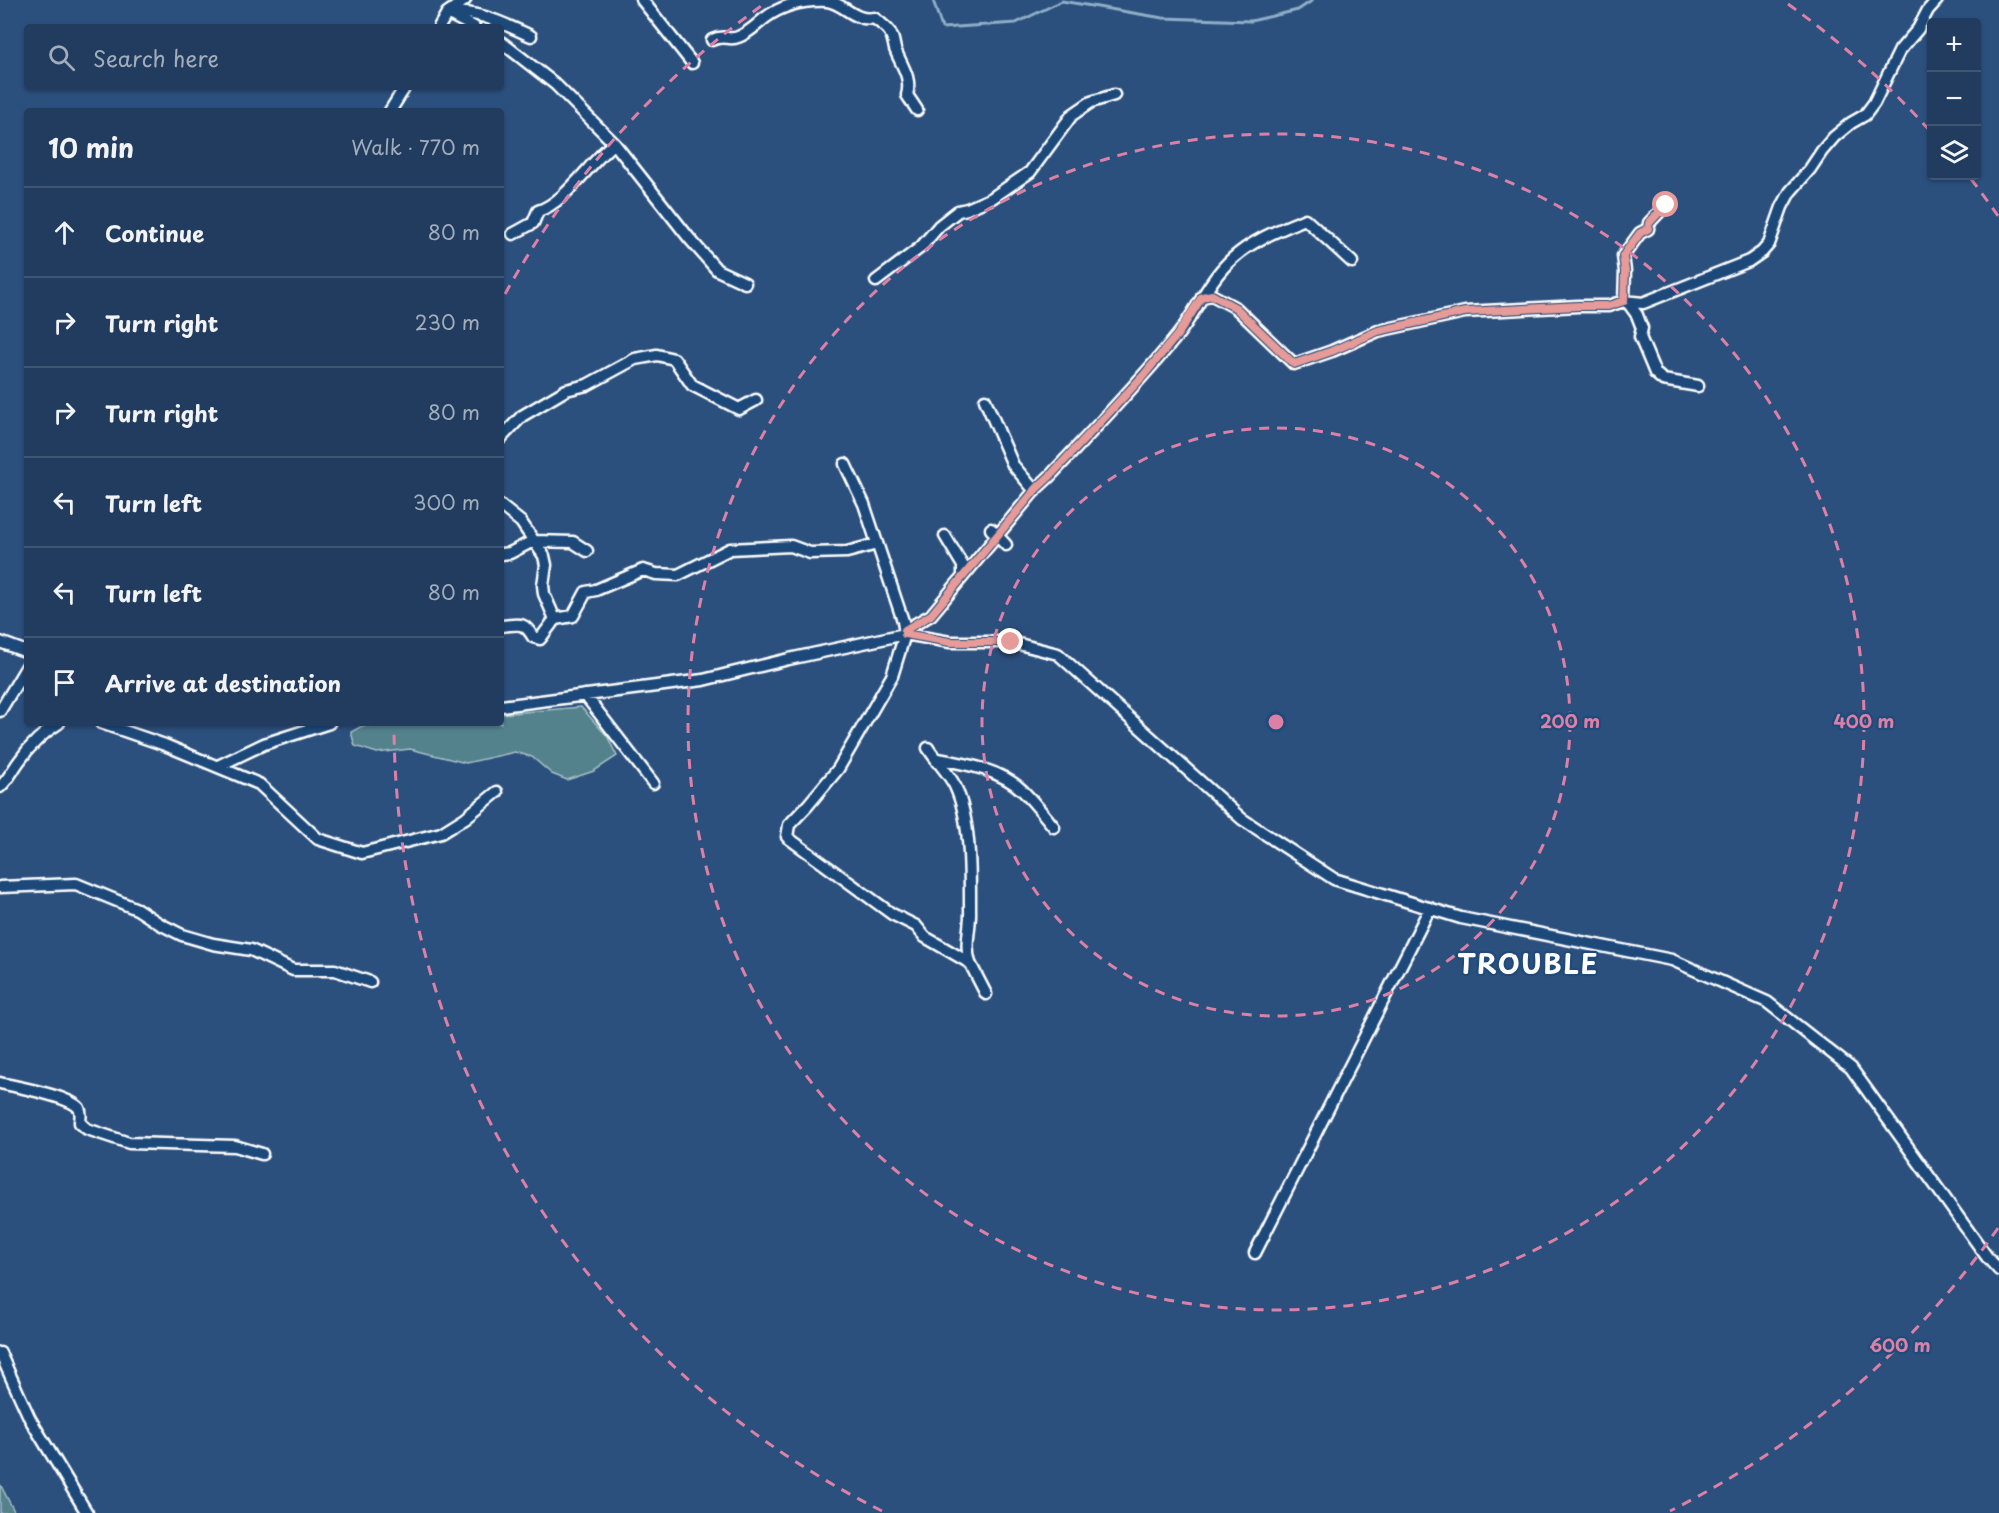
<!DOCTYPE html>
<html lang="en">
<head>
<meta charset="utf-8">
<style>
  body { margin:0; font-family:"Playpen Sans",sans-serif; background:#2d4767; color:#f1f3f6 }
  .controls { position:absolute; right:18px; top:18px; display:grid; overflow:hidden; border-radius:6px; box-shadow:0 2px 4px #0004 }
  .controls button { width:54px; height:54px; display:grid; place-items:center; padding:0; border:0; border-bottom:2px solid #3e5673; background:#213c5e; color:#f1f3f6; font:30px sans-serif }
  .stop { position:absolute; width:18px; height:18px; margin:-14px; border:4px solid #e69b98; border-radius:50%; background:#fff }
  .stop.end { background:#e69b98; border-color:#fff; box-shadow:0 2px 6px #0008 }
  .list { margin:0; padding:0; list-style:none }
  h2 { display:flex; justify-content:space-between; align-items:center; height:78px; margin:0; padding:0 24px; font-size:26px }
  h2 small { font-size:20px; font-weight:400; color:#a2adbc }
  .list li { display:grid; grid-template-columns:39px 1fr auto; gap:18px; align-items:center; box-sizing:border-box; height:90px; padding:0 24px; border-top:2px solid #3e5673 }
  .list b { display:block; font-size:22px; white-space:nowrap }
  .list em { font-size:20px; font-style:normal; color:#a2adbc }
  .icon { flex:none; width:33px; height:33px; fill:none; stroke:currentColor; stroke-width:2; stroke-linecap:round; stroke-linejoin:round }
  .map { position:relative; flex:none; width:1999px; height:1513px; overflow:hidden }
  .search { position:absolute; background:#213c5e; box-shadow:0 2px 4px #0004; left:24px; top:24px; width:480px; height:66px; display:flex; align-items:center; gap:15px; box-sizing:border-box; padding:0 21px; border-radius:6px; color:#a2adbc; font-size:22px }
  .panel { position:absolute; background:#213c5e; box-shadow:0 2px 4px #0004; left:24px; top:108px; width:480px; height:618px; border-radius:6px }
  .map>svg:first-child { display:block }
  .green { fill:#52828c; stroke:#a8c0c6; stroke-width:1.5 }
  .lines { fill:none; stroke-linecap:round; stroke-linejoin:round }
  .stream { stroke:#8fafc7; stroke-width:3 }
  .minor-casing { stroke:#fff; stroke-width:15 }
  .minor { stroke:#1f4a7a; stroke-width:10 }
  .route { stroke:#e69b98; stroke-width:8 }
  .ring { fill:none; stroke:#dd80a5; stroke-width:3; stroke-dasharray:10 8 }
  .labels { text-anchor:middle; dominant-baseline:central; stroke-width:4.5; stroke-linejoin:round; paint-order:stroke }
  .district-label { font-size:27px; font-weight:bold; letter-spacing:1.5px; fill:#fff; stroke:#1f4a7a }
  .centre { fill:#dd80a5; stroke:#1f4a7a; stroke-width:3 }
  .ring-label { font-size:18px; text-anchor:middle; font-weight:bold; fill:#dd80a5; stroke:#1f4a7a; stroke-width:4.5; stroke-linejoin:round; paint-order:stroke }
</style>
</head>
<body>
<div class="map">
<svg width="1999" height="1513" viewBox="0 0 1999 1513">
  <rect width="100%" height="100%" fill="#2c507e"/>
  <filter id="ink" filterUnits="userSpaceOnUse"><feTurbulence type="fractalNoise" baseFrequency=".0167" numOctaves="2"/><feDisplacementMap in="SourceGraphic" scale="12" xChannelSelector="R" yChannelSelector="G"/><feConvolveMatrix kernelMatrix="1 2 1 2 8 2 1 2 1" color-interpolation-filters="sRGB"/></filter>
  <g filter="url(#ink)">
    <path class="green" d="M 581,707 L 607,736 L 617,756 L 594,771 L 567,780 L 552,774 L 532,757 L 515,752 L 466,763 L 410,749 L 377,753 L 355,746 L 351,732 L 362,726 L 422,723 L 501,723 L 501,714 Z
      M 0,1484 L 15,1513 L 0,1513 Z"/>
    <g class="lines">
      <path class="stream" d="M 933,0 L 942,28 L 1016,23 L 1062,1 L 1163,18 L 1251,21 L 1298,10 L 1313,0"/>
      <g class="minor-casing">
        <path id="minor" d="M 642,0 L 692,63
          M 447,13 C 478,10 502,23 531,36
          M 447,13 L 474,27
          M 439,27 L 447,13 L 465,0
          M 712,40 C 725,34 729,41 738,37 C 749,33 756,25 765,18 C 784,4 804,0 827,1 C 844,3 854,22 874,18 C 879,22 885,26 889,31 C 894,38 893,42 895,49 C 901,65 912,77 907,95 L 917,110
          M 501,42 L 555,84 L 614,143 L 689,238 L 717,270 L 745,283
          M 390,111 L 405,87
          M 1666,205 L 1649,223 L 1648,229 L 1640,233 L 1623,256 L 1625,271 L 1624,301 L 1629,304 L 1637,315 L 1642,328 L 1640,337 L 1655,373 L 1663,380 L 1698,386
          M 513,234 L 533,223 L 538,211 C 566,202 590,162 614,143
          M 876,281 L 921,247 L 939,226 L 958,211 L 967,209 L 992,198 L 1030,172 L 1072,115 L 1091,102 L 1114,95
          M 1202,297 L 1212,295 L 1236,308 L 1294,364 L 1332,351 L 1378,331 L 1465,312 L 1578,306 L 1608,306 L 1624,301 L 1643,303 L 1749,261 L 1762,252 L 1769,244 L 1782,207 L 1790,192 L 1810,169 L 1822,151 L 1834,137 L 1851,123 L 1865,115 L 1874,103 L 1900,50 L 1918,29 L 1928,10 L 1937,0
          M 985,400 L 1013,465 L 1035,491
          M 501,438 L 522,416 L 566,390 L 587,385 L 635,359 L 657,355 L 674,359 L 692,385 L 739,409 L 756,400
          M 845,464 L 864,504 L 903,621 L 905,634 L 892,676 L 838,769 L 808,805 L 789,825 L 787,837 L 892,914 L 916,926 L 925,937 L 970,963 C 964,944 971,928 970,909 C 970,871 971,820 955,786 C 948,772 936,761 928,748
          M 501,506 L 521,522 L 544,556 L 546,565 L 543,585 L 544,594 L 555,619
          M 991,529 L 1006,545
          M 945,536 L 963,566 L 963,575
          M 501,554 L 510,553 L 533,541 L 573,542 L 587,551
          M 501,626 C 518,625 523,620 533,637 L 540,639 L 555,619 L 573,616 L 586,592 L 596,590 L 643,570 L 656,574 L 678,575 L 730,549 L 791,546 L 810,553 L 847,552 L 877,544
          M 905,630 L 931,615 L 1036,489 L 1050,476 C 1093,430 1137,385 1177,336 C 1197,311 1208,280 1233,258 C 1254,239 1280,230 1305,219 L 1352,262
          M 0,642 L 27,652
          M 585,695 L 653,783
          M 501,706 L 703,680 L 789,659 L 905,634 L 950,642 L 1011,642 L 1058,654 L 1242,819 L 1334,879 L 1461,918 L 1672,960 L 1767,1002 L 1851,1068 L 1987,1257 L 1999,1270
          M 0,711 L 27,666
          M 101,723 L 165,745 L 259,784 L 318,839 L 362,853 L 441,833 L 465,818 L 497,792
          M 937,762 L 939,759 C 967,764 1001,770 1023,791 C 1034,802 1044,815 1054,827
          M 218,766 L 264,744 L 329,723
          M 0,787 C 9,779 13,769 20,760 C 31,744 43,733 59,723
          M 0,887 L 76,884 L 137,909 L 160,924 L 182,935 L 213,944 L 251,950 L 293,970 L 335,970 L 370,982
          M 970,963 L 986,994
          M 0,1083 C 17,1087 69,1096 79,1108 C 82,1113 80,1118 80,1123 L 87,1129 L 129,1143 L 235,1146 L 262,1154
          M 1255,1253 L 1430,908
          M 0,1353 L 30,1419 L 87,1513"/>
      </g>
      <use href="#minor" class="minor"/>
    </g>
  </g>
  <g class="lines" filter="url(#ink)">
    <path class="route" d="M 1011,642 L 950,642 L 905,634 L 905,630 L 931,615 L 1036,489 L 1050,476 L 1143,376 L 1178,334 L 1202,297 L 1212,295 L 1236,308 L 1294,364 L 1332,351 L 1378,331 L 1465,312 L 1578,306 L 1608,306 L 1624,301 L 1625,271 L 1623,256 L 1640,233 L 1648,229 L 1649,223 L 1666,205"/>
  </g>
  <g class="ring">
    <circle cx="1276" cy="722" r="294"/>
    <circle cx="1276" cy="722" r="588"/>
    <path d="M1998 1228A882 882 0 0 1 1670 1511M882 1511A882 882 0 0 1 394 730M505 294A882 882 0 0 1 764 4M1788 4A882 882 0 0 1 1931 132M1971 179A882 882 0 0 1 1998 216"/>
  </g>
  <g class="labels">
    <g class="district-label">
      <text x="1528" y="962">TROUBLE</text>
    </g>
  </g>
  <circle cx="1276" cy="722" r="9" class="centre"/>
  <g class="ring-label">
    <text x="1570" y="728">200 m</text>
    <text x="1864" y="728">400 m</text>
    <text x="1900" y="1352">600 m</text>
  </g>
</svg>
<div class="controls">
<button>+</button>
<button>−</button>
<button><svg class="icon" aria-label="layers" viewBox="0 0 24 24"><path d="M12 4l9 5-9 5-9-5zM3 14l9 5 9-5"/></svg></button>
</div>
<div class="stop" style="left:1666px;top:205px"></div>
<div class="stop end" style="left:1011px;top:642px"></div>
<div class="search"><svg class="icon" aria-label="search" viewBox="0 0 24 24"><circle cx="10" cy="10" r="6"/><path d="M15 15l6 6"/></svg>Search here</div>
<section class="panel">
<h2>10 min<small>Walk · 770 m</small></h2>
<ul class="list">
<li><svg class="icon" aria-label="ahead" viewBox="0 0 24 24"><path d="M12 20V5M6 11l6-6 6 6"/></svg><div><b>Continue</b></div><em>80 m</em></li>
<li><svg class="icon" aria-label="right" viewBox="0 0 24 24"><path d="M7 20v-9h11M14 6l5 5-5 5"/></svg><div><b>Turn right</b></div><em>230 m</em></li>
<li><svg class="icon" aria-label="right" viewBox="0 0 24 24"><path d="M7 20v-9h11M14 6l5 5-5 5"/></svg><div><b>Turn right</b></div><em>80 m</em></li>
<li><svg class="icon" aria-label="left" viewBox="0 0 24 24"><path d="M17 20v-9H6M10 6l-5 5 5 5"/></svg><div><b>Turn left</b></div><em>300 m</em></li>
<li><svg class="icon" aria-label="left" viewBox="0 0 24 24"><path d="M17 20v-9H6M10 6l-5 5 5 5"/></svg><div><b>Turn left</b></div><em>80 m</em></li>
<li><svg class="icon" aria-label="arrive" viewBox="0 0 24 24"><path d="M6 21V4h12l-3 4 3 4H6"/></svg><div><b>Arrive at destination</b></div></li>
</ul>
</section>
</div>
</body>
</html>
